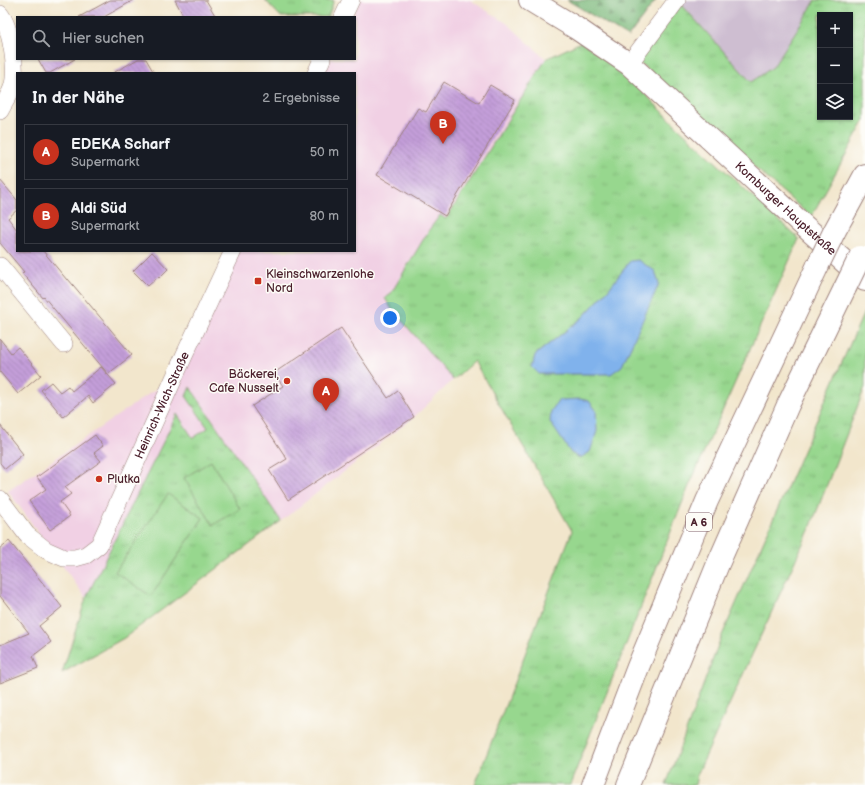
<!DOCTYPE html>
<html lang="de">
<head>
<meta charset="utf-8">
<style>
  body { margin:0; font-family:"Balsamiq Sans",sans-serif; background:#242831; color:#f1f3f6 }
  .controls { position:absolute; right:12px; top:12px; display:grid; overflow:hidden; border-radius:0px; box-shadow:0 1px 3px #0004 }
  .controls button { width:36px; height:36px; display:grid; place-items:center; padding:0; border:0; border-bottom:1px solid #363941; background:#171b24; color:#f1f3f6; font:20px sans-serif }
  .you { position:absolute; left:390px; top:318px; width:14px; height:14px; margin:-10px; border:3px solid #fff; border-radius:50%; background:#1a73e8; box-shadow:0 0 0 6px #1a73e833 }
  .badge { display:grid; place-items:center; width:26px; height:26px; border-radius:50%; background:#c8321e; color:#fff; font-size:13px; font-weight:700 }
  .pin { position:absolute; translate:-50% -33px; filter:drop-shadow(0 1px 2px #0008) }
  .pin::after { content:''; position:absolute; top:21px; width:14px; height:12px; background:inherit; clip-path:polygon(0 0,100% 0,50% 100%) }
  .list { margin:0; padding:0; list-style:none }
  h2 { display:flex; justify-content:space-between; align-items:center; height:52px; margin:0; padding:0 16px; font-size:17px }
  h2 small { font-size:13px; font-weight:400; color:#9ea1a6 }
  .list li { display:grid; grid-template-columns:26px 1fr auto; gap:12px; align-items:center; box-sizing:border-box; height:56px; margin:0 8px 8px; padding:0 8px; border:1px solid #363941; border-radius:0px }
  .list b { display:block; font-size:15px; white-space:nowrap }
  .list p { margin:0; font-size:13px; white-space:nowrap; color:#9ea1a6 }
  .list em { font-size:13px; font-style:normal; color:#9ea1a6 }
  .icon { flex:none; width:22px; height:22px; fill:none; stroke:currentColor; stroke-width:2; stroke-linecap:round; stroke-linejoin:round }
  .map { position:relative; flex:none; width:865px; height:785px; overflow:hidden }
  .search { position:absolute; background:#171b24; box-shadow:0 1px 3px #0004; left:16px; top:16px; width:340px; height:44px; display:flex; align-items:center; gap:10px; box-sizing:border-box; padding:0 14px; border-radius:0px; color:#9ea1a6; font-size:15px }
  .panel { position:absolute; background:#171b24; box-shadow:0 1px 3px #0004; left:16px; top:72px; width:340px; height:180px; border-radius:0px }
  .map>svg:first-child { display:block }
  .built { fill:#f1d0e4 }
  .industrial { fill:#cebed1 }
  .grass { fill:url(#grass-tufts); stroke:#707b5c; fill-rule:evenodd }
  .forest { fill:url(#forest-firs); stroke:#626c52 }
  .green { fill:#97d78e; stroke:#707b5c }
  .water { fill:#80b2ec; stroke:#65688c }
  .building { fill:url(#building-back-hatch) }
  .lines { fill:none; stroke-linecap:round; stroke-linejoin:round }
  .minor-casing { stroke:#9e827c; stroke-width:18 }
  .secondary-casing { stroke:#9e827c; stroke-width:24 }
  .motorway-casing { stroke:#9e827c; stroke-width:24 }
  .minor { stroke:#fff; stroke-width:17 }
  .secondary { stroke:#fff; stroke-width:22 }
  .motorway { stroke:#fff; stroke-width:22 }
  .motorway-bridge-casing { stroke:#9e827c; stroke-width:24; stroke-linecap:butt }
  .motorway-bridge { stroke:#fff; stroke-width:22 }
  .poi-dot { fill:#c8321e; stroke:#fdfcf7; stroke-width:1.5 }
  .labels { text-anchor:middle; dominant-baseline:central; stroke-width:3; stroke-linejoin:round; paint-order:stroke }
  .shield { fill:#fdfcf7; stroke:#806168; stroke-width:1 }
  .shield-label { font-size:11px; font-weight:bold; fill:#4a1f2b }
  .street-label { font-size:12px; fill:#4a1f2b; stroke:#fdfcf7 }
  .poi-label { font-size:12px; fill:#4a1f2b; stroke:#fdfcf7; text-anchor:start }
</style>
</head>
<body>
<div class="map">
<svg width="865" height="785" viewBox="0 0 865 785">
  <defs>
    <pattern id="grass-tufts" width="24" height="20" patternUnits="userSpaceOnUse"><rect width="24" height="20" fill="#97d78e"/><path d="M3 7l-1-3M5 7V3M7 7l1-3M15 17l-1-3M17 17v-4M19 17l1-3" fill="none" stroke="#84b87b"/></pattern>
    <pattern id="forest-firs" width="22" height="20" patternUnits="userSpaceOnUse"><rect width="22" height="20" fill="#79b879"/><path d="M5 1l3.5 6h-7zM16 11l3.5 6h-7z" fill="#659563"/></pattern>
    <pattern id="building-back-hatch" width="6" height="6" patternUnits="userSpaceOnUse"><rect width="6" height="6" fill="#c49fda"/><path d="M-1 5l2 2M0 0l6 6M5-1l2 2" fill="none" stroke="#a181b1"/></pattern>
  </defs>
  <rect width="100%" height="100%" fill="#fdfcf7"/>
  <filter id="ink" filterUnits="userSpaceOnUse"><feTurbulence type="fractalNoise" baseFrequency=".025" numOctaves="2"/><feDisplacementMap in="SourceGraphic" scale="8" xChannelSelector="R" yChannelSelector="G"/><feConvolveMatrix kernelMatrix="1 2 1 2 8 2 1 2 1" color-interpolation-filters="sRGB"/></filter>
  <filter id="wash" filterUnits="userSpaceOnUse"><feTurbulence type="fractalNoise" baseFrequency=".012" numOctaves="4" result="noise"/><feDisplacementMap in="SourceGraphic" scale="16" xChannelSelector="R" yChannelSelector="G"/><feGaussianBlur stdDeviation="0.9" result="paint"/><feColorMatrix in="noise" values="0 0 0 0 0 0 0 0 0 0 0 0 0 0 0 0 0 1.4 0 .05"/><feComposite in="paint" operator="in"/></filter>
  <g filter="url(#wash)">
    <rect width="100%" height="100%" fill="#f2e6cc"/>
    <path class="built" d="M 360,0 L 470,0 L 508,24 L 546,59 L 445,219 L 440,215 L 429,230 L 390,295 L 385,298 L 391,308 L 453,380 L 414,417 L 281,521 L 190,387 L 186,396 L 208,428 L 193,438 L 177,415 L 86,598 L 8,491 L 162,385 L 233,251 L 355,251 L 355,73 L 324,73 L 331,59 L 355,59 L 355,17 L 352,17 Z"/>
    <path class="industrial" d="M 678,0 L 815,0 L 812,6 L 773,67 L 751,82 Z"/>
    <path class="grass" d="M 265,0 L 334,0 L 328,17 L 281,17 Z
      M 815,0 L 865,0 L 865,120 L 811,217 L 725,141 L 638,61 L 681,4 L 751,82 L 773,67 L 812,6 ZM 820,15 L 850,15 L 850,117 L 820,117 Z
      M 581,42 L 619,68 L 682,131 L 799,239 L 689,486 L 570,785 L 475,785 L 572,531 L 474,361 L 453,380 L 391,308 L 385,298 L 390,295 L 429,230 L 440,215 L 446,219 L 546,59 ZM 630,262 L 659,284 L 535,355 L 582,318 L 608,290 Z
      M 865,310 L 865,387 L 811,526 L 697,775 L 695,785 L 666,785 L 720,640 Z
      M 190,387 L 281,521 L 124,638 L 62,673 L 86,598 L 177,414 L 193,438 L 208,428 L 186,396 Z"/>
    <path class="forest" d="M 567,0 L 656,0 L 628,37 Z"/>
    <path class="green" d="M 211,461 L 240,509 L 213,525 L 184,478 Z
      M 168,494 L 203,518 L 151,596 L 115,572 Z"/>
    <path class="water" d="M 638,260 L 655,271 L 659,284 L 622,366 L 611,374 L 539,374 L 532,367 L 535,355 L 582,318 L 608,290 L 630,261 Z
      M 580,399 L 589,401 L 596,410 L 597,431 L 590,452 L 580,458 L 571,453 L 550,422 L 551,411 L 559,400 Z"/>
    <g id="blocks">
      <path class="building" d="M 110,0 L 134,0 L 104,17 L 79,17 Z
        M 175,0 L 206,0 L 216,17 L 184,17 Z
        M 38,59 L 75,59 L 50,73 L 46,73 Z
        M 138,59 L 146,59 L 154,73 L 113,73 Z
        M 444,82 L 479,103 L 490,85 L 515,100 L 445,216 L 377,175 L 418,108 L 426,112 Z
        M 0,180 L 17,200 L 17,210 L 8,218 L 17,230 L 17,251 L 43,251 L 67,280 L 68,279 L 132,355 L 108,374 L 44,297 L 43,298 L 22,273 L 24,272 L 0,243 Z
        M 152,252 L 168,269 L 159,278 L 158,277 L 148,286 L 133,271 Z
        M 341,328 L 388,398 L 398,391 L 414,417 L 288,500 L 269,470 L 287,459 L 252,406 L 283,386 L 274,373 Z
        M 0,339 L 11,353 L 18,347 L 41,375 L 18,394 L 0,372 Z
        M 101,367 L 116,384 L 93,403 L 88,396 L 63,417 L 41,390 L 51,382 L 60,392 L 68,386 L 72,391 Z
        M 0,425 L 23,454 L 5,469 L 0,463 Z
        M 95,435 L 103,446 L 94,453 L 101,461 L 65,487 L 71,494 L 60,502 L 70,516 L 50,530 L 29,501 L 46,489 L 37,477 Z
        M 9,541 L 62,607 L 39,626 L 51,642 L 33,656 L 38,668 L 0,683 L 0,645 L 29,633 L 0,596 L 0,548 Z"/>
    </g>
  </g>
  <g filter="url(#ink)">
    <use href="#blocks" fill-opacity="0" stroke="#9e827c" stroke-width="1"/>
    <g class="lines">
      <g class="minor-casing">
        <g id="minor">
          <path d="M 0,14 C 11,28 18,71 12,88 C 9,96 4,103 0,111"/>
          <path d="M 343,17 L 351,0"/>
          <path d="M 629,64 L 677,0"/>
          <path d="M 316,73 L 322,59"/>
          <path d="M 0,266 L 64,344"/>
          <path id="s1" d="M 0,499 L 27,535 L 46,550 L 64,558 L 75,558 L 86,555 L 99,545 L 184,356 L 233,251"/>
        </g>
      </g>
      <g class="secondary-casing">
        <g id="secondary">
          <path id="s2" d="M 530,0 L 576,28 L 629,64 L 802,224 L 865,280"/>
        </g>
      </g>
      <g class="motorway-casing">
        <path id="motorway" d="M 834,232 L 865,175
          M 593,785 L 638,667 L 707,501 L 818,265
          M 628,785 L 718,564 L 788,405 L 845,288"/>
      </g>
      <use href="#minor" class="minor"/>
      <use href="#secondary" class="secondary"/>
      <use href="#motorway" class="motorway"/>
      <g class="motorway-bridge-casing">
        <path id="motorway-bridge" d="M 818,265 L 834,232
          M 845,288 L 860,257"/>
      </g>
      <use href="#motorway-bridge" class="motorway-bridge"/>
    </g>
  </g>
  <g class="poi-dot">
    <rect x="254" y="277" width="8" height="8" rx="2"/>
    <circle cx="287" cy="381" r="4"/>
    <circle cx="99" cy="479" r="4"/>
  </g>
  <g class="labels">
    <rect class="shield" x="686" y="513" width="26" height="18" rx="3"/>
    <g class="shield-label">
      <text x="699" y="522">A 6</text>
    </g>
    <g class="street-label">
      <text stroke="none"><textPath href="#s2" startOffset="331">Kornburger Hauptstraße</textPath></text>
      <text stroke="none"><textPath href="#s1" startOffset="281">Heinrich-Wich-Straße</textPath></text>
    </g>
    <g class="poi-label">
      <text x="266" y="274">Kleinschwarzenlohe<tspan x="266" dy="14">Nord</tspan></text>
      <text x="279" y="374" text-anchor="end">Bäckerei,<tspan x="279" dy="14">Cafe Nusselt</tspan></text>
      <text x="107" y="479">Plutka</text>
    </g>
  </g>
</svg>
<div class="controls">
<button>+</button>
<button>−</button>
<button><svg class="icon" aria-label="layers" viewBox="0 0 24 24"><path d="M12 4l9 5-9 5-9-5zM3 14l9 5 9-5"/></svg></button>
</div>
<div class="you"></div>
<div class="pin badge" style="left:326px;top:411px">A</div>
<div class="pin badge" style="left:443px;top:144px">B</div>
<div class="search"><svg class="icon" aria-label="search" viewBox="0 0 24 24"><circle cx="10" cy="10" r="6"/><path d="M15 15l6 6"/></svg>Hier suchen</div>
<section class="panel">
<h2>In der Nähe<small>2 Ergebnisse</small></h2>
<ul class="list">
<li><span class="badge">A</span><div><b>EDEKA Scharf</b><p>Supermarkt</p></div><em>50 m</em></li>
<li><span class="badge">B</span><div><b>Aldi Süd</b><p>Supermarkt</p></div><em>80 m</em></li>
</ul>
</section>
</div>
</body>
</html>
